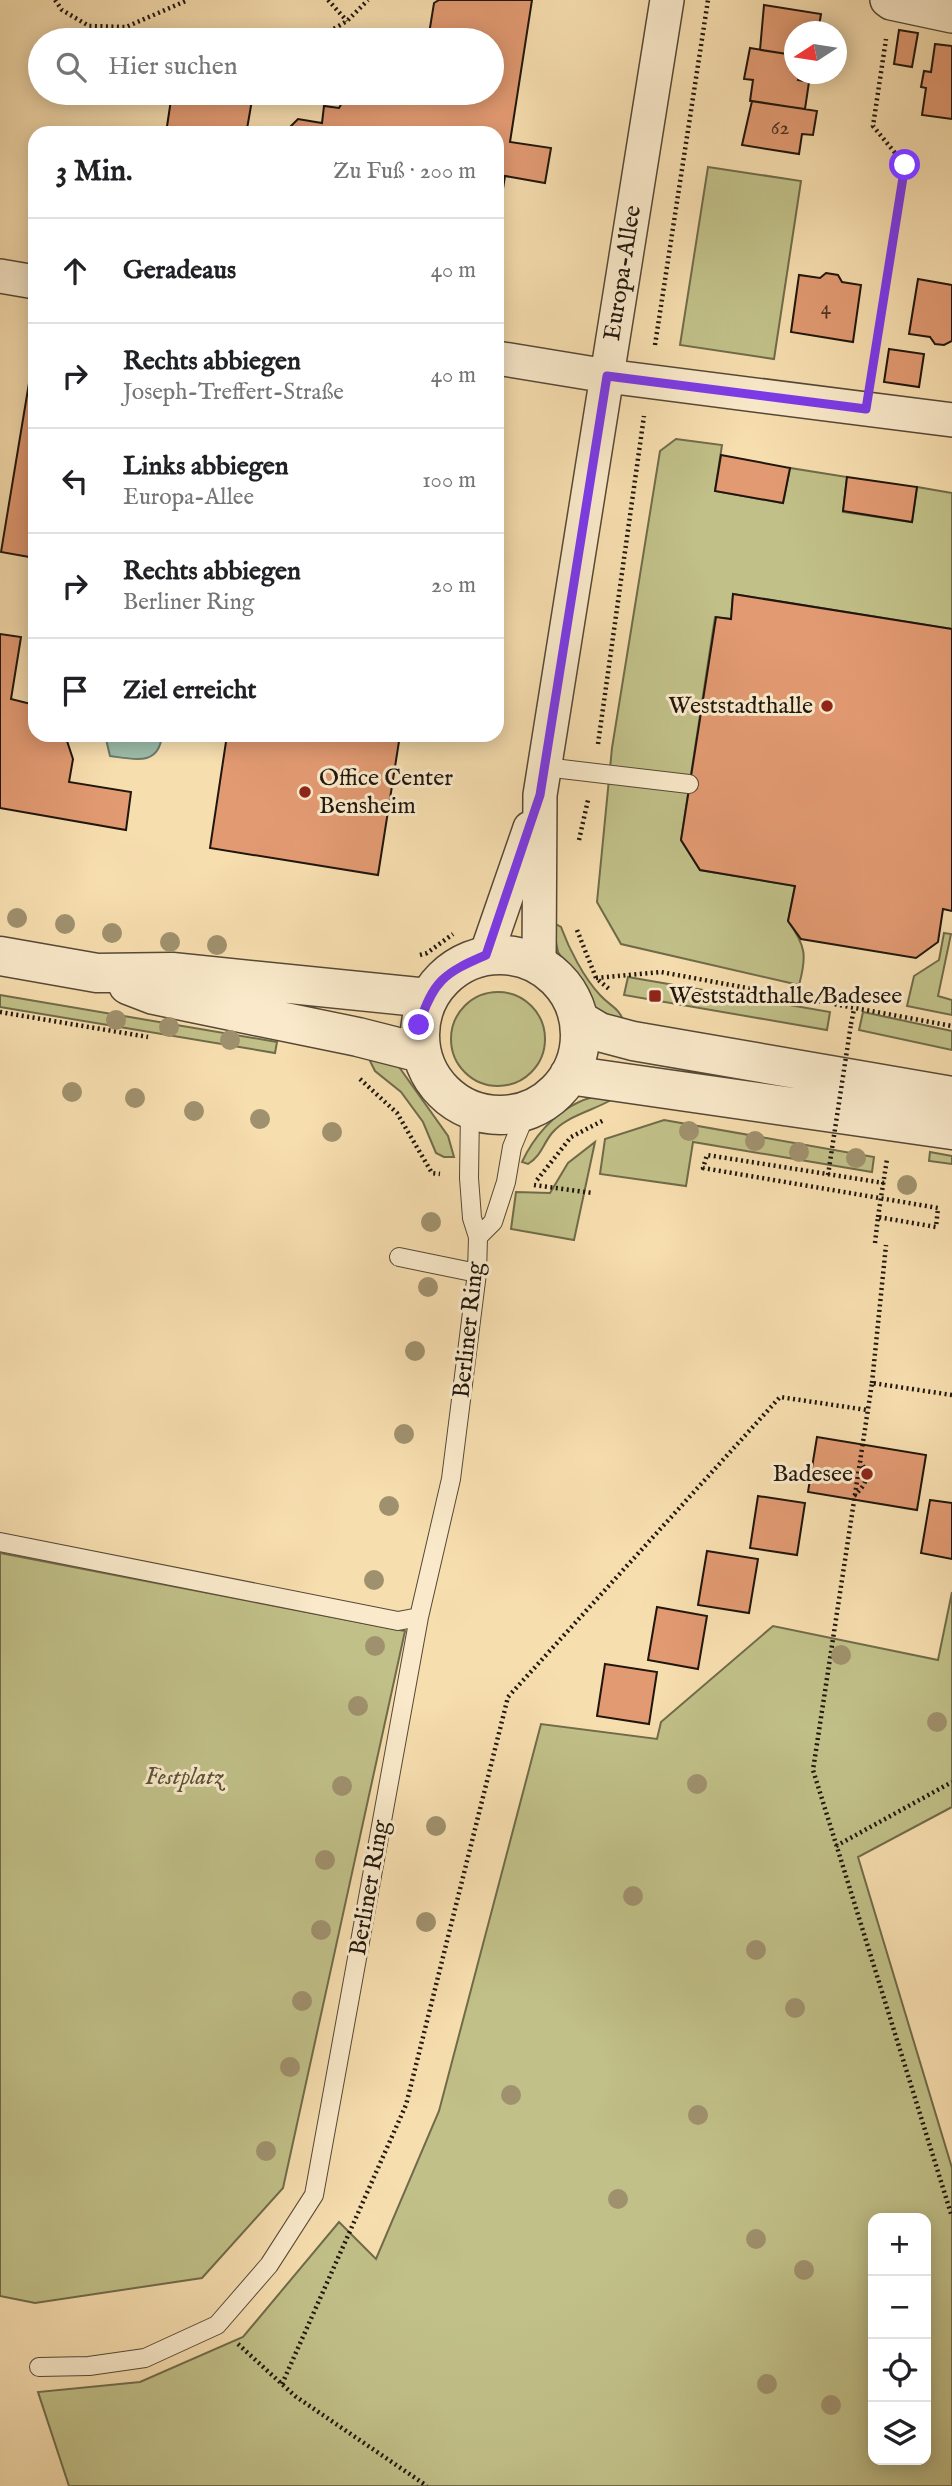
<!DOCTYPE html>
<html lang="de">
<head>
<meta charset="utf-8">
<style>
  body { margin:0; font-family:"IM FELL English",serif; background:#f2f2f2; color:#202124 }
  .controls { position:absolute; right:21px; bottom:21px; display:grid; overflow:hidden; border-radius:14px; box-shadow:0 4px 18px #0003 }
  .controls button { width:63px; height:63px; display:grid; place-items:center; padding:0; border:0; border-bottom:2px solid #e0e0e0; background:#fff; color:#202124; font:35px sans-serif }
  .compass { position:absolute; left:784px; top:21px; width:63px; height:63px; border-radius:50%; background:#fff; box-shadow:0 4px 18px #0003; rotate:258deg }
  .stop { position:absolute; width:21px; height:21px; margin:-16px; border:5px solid #7c3aed; border-radius:50%; background:#fff }
  .stop.end { background:#7c3aed; border-color:#fff; box-shadow:0 2px 7px #0008 }
  .list { margin:0; padding:0; list-style:none }
  h2 { display:flex; justify-content:space-between; align-items:center; height:91px; margin:0; padding:0 28px; font-size:30px }
  h2 small { font-size:23px; font-weight:400; color:#757577 }
  .list li { display:grid; grid-template-columns:46px 1fr auto; gap:21px; align-items:center; box-sizing:border-box; height:105px; padding:0 28px; border-top:2px solid #e0e0e0 }
  .list b { display:block; font-size:26px; white-space:nowrap }
  .list p { margin:0; font-size:23px; white-space:nowrap; color:#757577 }
  .list em { font-size:23px; font-style:normal; color:#757577 }
  .icon { flex:none; width:38px; height:38px; fill:none; stroke:currentColor; stroke-width:2; stroke-linecap:round; stroke-linejoin:round }
  .map { position:relative; flex:none; width:952px; height:2486px; overflow:hidden }
  .search { position:absolute; background:#fff; box-shadow:0 4px 18px #0003; left:28px; top:28px; width:476px; height:77px; display:flex; align-items:center; gap:18px; box-sizing:border-box; padding:0 24px; border-radius:38px; color:#757577; font-size:26px }
  .panel { position:absolute; background:#fff; box-shadow:0 4px 18px #0003; left:28px; top:126px; width:476px; height:616px; border-radius:21px }
  .map>svg:first-child { display:block }
  .green { fill:#c1c088; stroke:#706b4a; stroke-width:2; fill-rule:evenodd }
  .water { fill:#9ebca8; stroke:#6b7a6a; stroke-width:2 }
  .building { fill:#e29a72; stroke:#1f160d; stroke-width:2 }
  .lines { fill:none; stroke-linecap:round; stroke-linejoin:round }
  .service-casing { stroke:#554836; stroke-width:20 }
  .minor-casing { stroke:#554836; stroke-width:36 }
  .tertiary-casing { stroke:#554836; stroke-width:41 }
  .path { stroke:#1f160d; stroke-width:4.5; stroke-dasharray:2 3.5; stroke-linecap:butt }
  .service { stroke:#faeacb; stroke-width:18 }
  .minor { stroke:#faeacb; stroke-width:33 }
  .tertiary { stroke:#faeacb; stroke-width:38 }
  .path-bridge { stroke:#1f160d; stroke-width:4.5; stroke-dasharray:2 3.5; stroke-linecap:butt }
  .tree { fill:#a0916e }
  .route { stroke:#7c3aed; stroke-width:9 }
  .poi-dot { fill:#8f2418; stroke:#faeacb; stroke-width:2.5 }
  .labels { text-anchor:middle; dominant-baseline:central; stroke-width:6; stroke-linejoin:round; paint-order:stroke }
  .number-label { font-size:21px; fill:#503726 }
  .street-label { font-size:24px; fill:#1f160d; stroke:#faeacb }
  .poi-label { font-size:24px; fill:#1f160d; stroke:#faeacb; text-anchor:end }
  .park-label { font-size:24px; font-style:italic; fill:#585238; stroke:#faeacb }
</style>
</head>
<body>
<div class="map">
<svg width="952" height="2486" viewBox="0 0 952 2486">
  <rect width="100%" height="100%" fill="#f7deaf"/>
  <filter id="stains"><feTurbulence type="fractalNoise" baseFrequency=".00286" numOctaves="4"/><feColorMatrix values="0 0 0 0 .2 0 0 0 0 .09 0 0 0 0 .02 0 0 0 .5 -.17"/></filter>
  <radialGradient id="worn" r=".72"><stop offset=".6" stop-color="#630" stop-opacity="0"/><stop offset="1" stop-color="#630" stop-opacity=".3"/></radialGradient>
  <path class="green" d="M 708,167 L 801,181 L 774,359 L 680,345 Z
    M 676,439 L 722,445 L 715,491 L 783,503 L 790,468 L 847,477 L 843,512 L 912,522 L 917,487 L 952,493 L 952,629 L 733,594 L 731,619 L 715,617 L 681,840 L 700,870 L 795,886 L 788,921 C 806,946 807,956 799,985 L 621,944 L 597,902 L 612,748 L 660,451 Z
    M 552,922 L 561,927 C 569,949 584,978 600,995 C 612,1008 618,1006 625,1024 L 594,1007 L 558,952 Z
    M 944,933 L 951,934 L 938,996 L 952,1000 L 952,1015 L 907,1006 L 914,976 L 939,960 Z
    M 628,977 L 830,1012 L 827,1030 L 624,995 Z
    M451 1039a47 47 0 1 1 94 0a47 47 0 1 1-94 0Z
    M 0,995 L 277,1042 L 275,1053 L 0,1007 Z
    M 863,1012 L 952,1031 L 952,1050 L 859,1030 Z
    M 373,1051 L 399,1067 L 448,1136 L 454,1157 L 444,1157 L 436,1153 L 423,1122 L 401,1092 L 375,1071 L 370,1061 Z
    M 612,1092 L 611,1100 C 592,1111 566,1116 552,1133 C 543,1144 541,1156 528,1164 L 522,1162 C 533,1138 554,1113 579,1102 C 589,1097 601,1095 612,1092 Z
    M 664,1120 L 874,1157 L 872,1172 L 693,1142 L 686,1186 L 600,1174 L 605,1139 Z
    M 595,1142 L 574,1240 L 511,1229 L 516,1192 L 550,1193 L 568,1163 Z
    M 930,1152 L 952,1156 L 952,1164 L 929,1161 Z
    M 0,1553 L 405,1631 L 283,2188 L 202,2278 L 35,2303 L 0,2296 Z
    M 952,1592 L 952,1807 L 858,1857 L 952,2168 L 952,2486 L 69,2486 L 38,2392 L 140,2382 L 243,2337 L 339,2222 L 376,2259 L 439,2111 L 541,1724 L 657,1739 L 661,1722 L 773,1626 L 938,1660 ZM 873,2218 L 926,2218 L 926,2460 L 873,2460 Z"/>
  <path class="water" d="M 105,735 L 162,735 C 159,767 133,759 110,756 Z"/>
  <path class="building" d="M 439,0 L 532,0 L 510,142 L 551,148 L 545,183 L 505,176 L 497,227 L 497,133 L 284,133 L 298,119 L 322,123 L 324,106 L 339,108 L 348,93 L 492,93 L 492,40 L 428,40 L 434,3 Z
    M 764,5 L 821,14 L 818,32 L 794,32 L 794,55 L 760,50 Z
    M 899,30 L 918,33 L 912,67 L 894,64 Z
    M 935,44 L 952,46 L 952,119 L 922,115 L 926,88 L 921,87 L 924,71 L 931,72 Z
    M 750,48 L 794,55 L 794,74 L 800,74 L 798,80 L 809,82 L 805,109 L 750,101 L 753,80 L 744,79 Z
    M 172,93 L 265,93 L 264,102 L 252,100 L 247,129 L 243,133 L 166,133 Z
    M 752,101 L 817,111 L 813,135 L 802,134 L 799,154 L 742,145 Z
    M 826,273 L 838,275 L 842,282 L 861,285 L 853,342 L 791,332 L 799,275 L 820,278 Z
    M 918,279 L 952,285 L 952,341 L 944,345 L 935,344 L 930,337 L 909,334 Z
    M 889,349 L 924,354 L 919,387 L 884,382 Z
    M 29,383 L 35,383 L 35,558 L 1,552 Z
    M 721,455 L 790,468 L 783,503 L 715,491 Z
    M 847,477 L 917,487 L 912,522 L 843,511 Z
    M 733,594 L 952,629 L 952,911 L 943,909 L 938,942 L 916,958 L 801,939 L 788,921 L 795,886 L 700,870 L 681,840 L 716,617 L 731,619 Z
    M 0,634 L 21,637 L 11,699 L 35,705 L 35,735 L 65,735 L 73,759 L 69,782 L 131,792 L 126,830 L 0,808 Z
    M 227,735 L 400,735 L 378,875 L 210,848 Z
    M 817,1437 L 926,1455 L 917,1510 L 808,1492 Z
    M 758,1496 L 805,1503 L 797,1555 L 750,1548 Z
    M 930,1500 L 952,1503 L 952,1559 L 921,1553 Z
    M 707,1551 L 758,1559 L 749,1613 L 698,1605 Z
    M 657,1607 L 707,1616 L 698,1669 L 648,1660 Z
    M 605,1664 L 657,1672 L 649,1724 L 597,1716 Z"/>
  <g class="lines">
    <g class="service-casing">
      <path id="service" d="M 545,767 L 689,784
        M 478,1237 L 493,1222 L 506,1182 L 512,1147 L 526,1113
        M 399,1257 L 477,1273
        M 0,1542 L 398,1621 L 419,1617
        M 39,2367 L 89,2366 L 145,2358 L 217,2325 L 269,2265 L 314,2195 L 419,1617 L 451,1479 L 477,1273 L 478,1237 L 472,1218 L 469,1178 L 470,1111"/>
    </g>
    <g class="minor-casing">
      <path id="minor" d="M 887,0 L 891,3 L 952,16
        M 0,276 L 35,282
        M 497,358 L 607,376 L 952,420
        M 486,955 L 530,828
        M 539,965 L 540,795 L 667,0"/>
    </g>
    <g class="tertiary-casing">
      <path id="tertiary" d="M420 1035a80 80 0 1 1 160 0a80 80 0 1 1-160 0Z
        M 0,956 L 97,973 L 172,972 L 428,998
        M 128,985 L 154,995 L 358,1037 L 421,1053
        M 579,1020 L 599,1032 L 633,1041 L 952,1096
        M 569,1075 L 952,1130"/>
    </g>
    <path class="path" d="M 55,0 L 62,10 L 89,26 L 126,27 L 188,0
      M 328,0 L 347,21
      M 315,40 L 347,21 L 368,0
      M 655,345 L 708,0
      M 872,372 L 905,165 L 873,126 L 886,39
      M 598,744 L 644,416
      M 579,840 L 588,800
      M 577,930 L 596,978 L 609,989
      M 420,955 L 427,953 L 453,934
      M 596,978 L 661,972 L 952,1026
      M 0,1012 L 148,1037
      M 851,1024 L 854,1009
      M 360,1079 L 397,1113 L 432,1173 L 440,1174
      M 537,1180 L 571,1137 L 604,1120
      M 534,1185 L 593,1193
      M 878,1217 L 887,1159
      M 875,1243 L 878,1217 L 936,1227 L 938,1208 L 703,1168 L 707,1155 L 884,1183
      M 872,1383 L 886,1245
      M 952,1395 L 872,1383 L 813,1770 L 952,2217
      M 854,1496 C 866,1484 870,1478 861,1462
      M 836,1846 L 952,1782
      M 238,2344 L 295,2396 L 427,2486
      M 282,2384 L 406,2105 L 508,1697 L 780,1397 L 867,1410"/>
    <use href="#service" class="service"/>
    <use href="#minor" class="minor"/>
    <use href="#tertiary" class="tertiary"/>
    <path class="path-bridge" d="M 828,1175 L 851,1024"/>
  </g>
  <g class="tree">
    <circle cx="17" cy="918" r="10"/>
    <circle cx="65" cy="924" r="10"/>
    <circle cx="112" cy="933" r="10"/>
    <circle cx="170" cy="942" r="10"/>
    <circle cx="217" cy="945" r="10"/>
    <circle cx="116" cy="1020" r="10"/>
    <circle cx="169" cy="1027" r="10"/>
    <circle cx="230" cy="1040" r="10"/>
    <circle cx="72" cy="1092" r="10"/>
    <circle cx="135" cy="1098" r="10"/>
    <circle cx="194" cy="1111" r="10"/>
    <circle cx="260" cy="1119" r="10"/>
    <circle cx="689" cy="1131" r="10"/>
    <circle cx="332" cy="1132" r="10"/>
    <circle cx="755" cy="1141" r="10"/>
    <circle cx="799" cy="1152" r="10"/>
    <circle cx="856" cy="1158" r="10"/>
    <circle cx="907" cy="1185" r="10"/>
    <circle cx="431" cy="1222" r="10"/>
    <circle cx="428" cy="1287" r="10"/>
    <circle cx="415" cy="1351" r="10"/>
    <circle cx="404" cy="1434" r="10"/>
    <circle cx="389" cy="1506" r="10"/>
    <circle cx="374" cy="1580" r="10"/>
    <circle cx="375" cy="1646" r="10"/>
    <circle cx="841" cy="1655" r="10"/>
    <circle cx="358" cy="1706" r="10"/>
    <circle cx="937" cy="1722" r="10"/>
    <circle cx="697" cy="1784" r="10"/>
    <circle cx="342" cy="1786" r="10"/>
    <circle cx="436" cy="1826" r="10"/>
    <circle cx="325" cy="1860" r="10"/>
    <circle cx="633" cy="1896" r="10"/>
    <circle cx="426" cy="1922" r="10"/>
    <circle cx="321" cy="1930" r="10"/>
    <circle cx="756" cy="1950" r="10"/>
    <circle cx="302" cy="2001" r="10"/>
    <circle cx="795" cy="2008" r="10"/>
    <circle cx="290" cy="2067" r="10"/>
    <circle cx="511" cy="2095" r="10"/>
    <circle cx="698" cy="2115" r="10"/>
    <circle cx="266" cy="2151" r="10"/>
    <circle cx="618" cy="2199" r="10"/>
    <circle cx="756" cy="2239" r="10"/>
    <circle cx="804" cy="2270" r="10"/>
    <circle cx="767" cy="2384" r="10"/>
    <circle cx="831" cy="2405" r="10"/>
  </g>
  <g class="lines">
    <path class="route" d="M 419,1025 C 433,981 444,973 486,955 L 540,795 L 607,376 L 866,409 L 905,165"/>
  </g>
  <g class="poi-dot">
    <circle cx="827" cy="706" r="7"/>
    <circle cx="305" cy="792" r="7"/>
    <rect x="648" y="989" width="14" height="14" rx="3.5"/>
    <circle cx="867" cy="1474" r="7"/>
  </g>
  <g class="labels">
    <g class="number-label">
      <text x="780" y="128">62</text>
      <text x="826" y="308">4</text>
    </g>
    <g class="street-label">
      <text transform="translate(623 273) rotate(-81)">Europa-Allee</text>
      <text transform="translate(469 1330) rotate(-84)">Berliner Ring</text>
      <text transform="translate(370 1888) rotate(-80)">Berliner Ring</text>
    </g>
    <g class="poi-label">
      <text x="813" y="706">Weststadthalle</text>
      <text x="319" y="778" text-anchor="start">Office Center<tspan x="319" dy="28">Bensheim</tspan></text>
      <text x="669" y="996" text-anchor="start">Weststadthalle/Badesee</text>
      <text x="853" y="1474">Badesee</text>
    </g>
    <g class="park-label">
      <text x="184" y="1777">Festplatz</text>
    </g>
  </g>
  <rect width="100%" height="100%" filter="url(#stains)"/>
  <rect width="100%" height="100%" fill="url(#worn)"/>
</svg>
<div class="controls">
<button>+</button>
<button>−</button>
<button><svg class="icon" aria-label="locate" viewBox="0 0 24 24"><circle cx="12" cy="12" r="6"/><path d="M12 2v4M12 18v4M2 12h4M18 12h4"/></svg></button>
<button><svg class="icon" aria-label="layers" viewBox="0 0 24 24"><path d="M12 4l9 5-9 5-9-5zM3 14l9 5 9-5"/></svg></button>
</div>
<svg class="compass" viewBox="-18 -18 36 36"><path d="M0-13l5 13h-10z" fill="#e53935"/><path d="M0 13l5-13h-10z" fill="#757577"/></svg>
<div class="stop" style="left:905px;top:165px"></div>
<div class="stop end" style="left:419px;top:1025px"></div>
<div class="search"><svg class="icon" aria-label="search" viewBox="0 0 24 24"><circle cx="10" cy="10" r="6"/><path d="M15 15l6 6"/></svg>Hier suchen</div>
<section class="panel">
<h2>3 Min.<small>Zu Fuß · 200 m</small></h2>
<ul class="list">
<li><svg class="icon" aria-label="ahead" viewBox="0 0 24 24"><path d="M12 20V5M6 11l6-6 6 6"/></svg><div><b>Geradeaus</b></div><em>40 m</em></li>
<li><svg class="icon" aria-label="right" viewBox="0 0 24 24"><path d="M7 20v-9h11M14 6l5 5-5 5"/></svg><div><b>Rechts abbiegen</b><p>Joseph-Treffert-Straße</p></div><em>40 m</em></li>
<li><svg class="icon" aria-label="left" viewBox="0 0 24 24"><path d="M17 20v-9H6M10 6l-5 5 5 5"/></svg><div><b>Links abbiegen</b><p>Europa-Allee</p></div><em>100 m</em></li>
<li><svg class="icon" aria-label="right" viewBox="0 0 24 24"><path d="M7 20v-9h11M14 6l5 5-5 5"/></svg><div><b>Rechts abbiegen</b><p>Berliner Ring</p></div><em>20 m</em></li>
<li><svg class="icon" aria-label="arrive" viewBox="0 0 24 24"><path d="M6 21V4h12l-3 4 3 4H6"/></svg><div><b>Ziel erreicht</b></div></li>
</ul>
</section>
</div>
</body>
</html>
